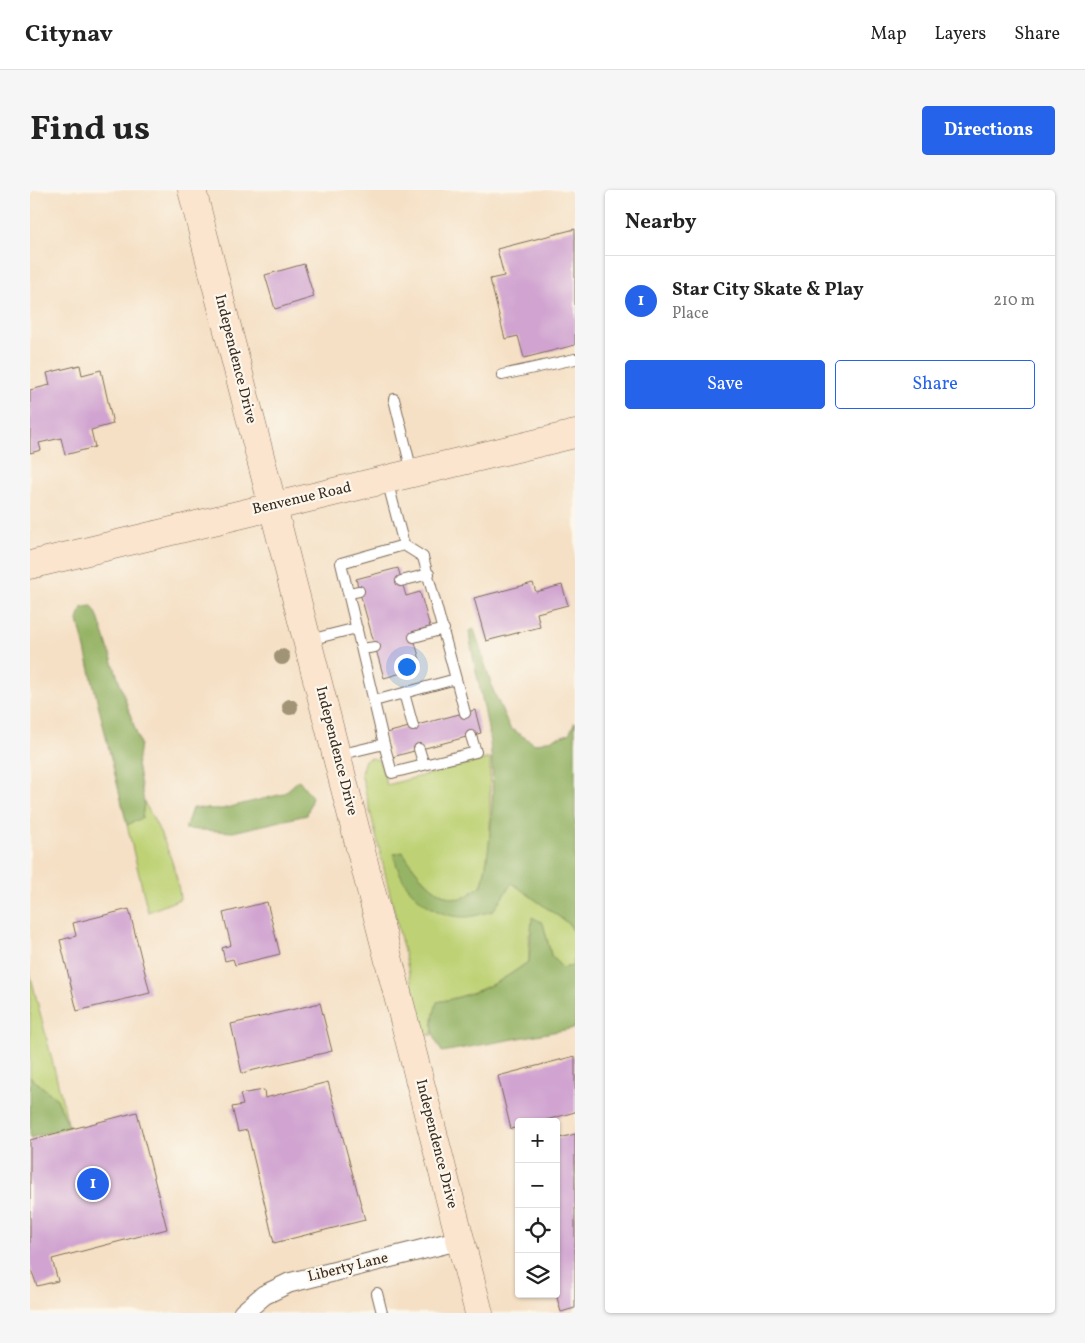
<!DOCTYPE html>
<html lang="en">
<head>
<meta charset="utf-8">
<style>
  body { margin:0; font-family:Vollkorn,serif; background:#f6f6f6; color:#222 }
  .controls { position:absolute; right:15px; bottom:15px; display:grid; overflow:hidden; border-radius:5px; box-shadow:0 1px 4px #0004 }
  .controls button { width:45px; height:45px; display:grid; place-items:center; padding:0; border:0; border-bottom:1px solid #e0e0e0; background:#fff; color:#222; font:25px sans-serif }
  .you { position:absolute; left:376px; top:476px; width:18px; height:18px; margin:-12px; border:4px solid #fff; border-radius:50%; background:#1a73e8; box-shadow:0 0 0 8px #1a73e833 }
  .badge { display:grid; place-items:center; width:32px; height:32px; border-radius:50%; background:#2563eb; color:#fff; font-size:16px; font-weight:700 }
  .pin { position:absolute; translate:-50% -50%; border:2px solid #fff; box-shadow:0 1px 5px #0006 }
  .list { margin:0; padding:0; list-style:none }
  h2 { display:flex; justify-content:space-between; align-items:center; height:65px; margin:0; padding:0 20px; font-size:21px }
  h2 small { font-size:16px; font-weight:400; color:#767676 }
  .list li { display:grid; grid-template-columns:32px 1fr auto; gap:15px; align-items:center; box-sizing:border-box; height:90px; padding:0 20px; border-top:1px solid #e0e0e0 }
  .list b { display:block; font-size:19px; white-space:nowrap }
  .list p { margin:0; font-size:16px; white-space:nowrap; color:#767676 }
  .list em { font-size:16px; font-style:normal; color:#767676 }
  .actions { display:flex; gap:10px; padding:15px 20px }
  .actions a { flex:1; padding:11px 0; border:1px solid #2563eb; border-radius:5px; text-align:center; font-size:18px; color:#2563eb }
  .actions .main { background:#2563eb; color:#fff }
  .icon { flex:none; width:28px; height:28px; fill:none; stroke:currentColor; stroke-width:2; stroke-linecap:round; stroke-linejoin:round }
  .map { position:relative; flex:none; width:545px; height:1123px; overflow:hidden; border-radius:5px }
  header { display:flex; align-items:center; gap:30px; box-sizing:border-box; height:70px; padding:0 25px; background:#fff; border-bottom:1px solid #e0e0e0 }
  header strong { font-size:24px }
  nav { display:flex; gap:28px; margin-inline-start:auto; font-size:18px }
  .intro { display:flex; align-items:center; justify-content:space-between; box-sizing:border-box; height:120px; padding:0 30px }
  h1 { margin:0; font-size:35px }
  .button { padding:12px 22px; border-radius:5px; background:#2563eb; color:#fff; font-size:18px; font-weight:700 }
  main { display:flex; gap:30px; padding:0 30px }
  aside { flex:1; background:#fff; border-radius:5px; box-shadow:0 1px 4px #0004 }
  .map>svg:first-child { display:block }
  .green { fill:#bed275; stroke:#7c7e4a }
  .forest { fill:#96b466; stroke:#686f42 }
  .building { fill:#d0a3d0 }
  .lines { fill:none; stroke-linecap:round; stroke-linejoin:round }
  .lane-casing { stroke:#7c6a58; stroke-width:12 }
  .street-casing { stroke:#7c6a58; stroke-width:21 }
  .secondary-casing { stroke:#7c6a58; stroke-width:29 }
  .lane { stroke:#fff; stroke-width:10 }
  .street { stroke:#fff; stroke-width:19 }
  .secondary { stroke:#fbe5cf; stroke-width:28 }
  .tree { fill:#a19375 }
  .labels { text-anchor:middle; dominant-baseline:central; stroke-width:4.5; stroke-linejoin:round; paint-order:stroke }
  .street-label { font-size:15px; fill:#3b2a1e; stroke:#fbf7ec }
</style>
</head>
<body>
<header>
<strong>Citynav</strong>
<nav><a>Map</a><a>Layers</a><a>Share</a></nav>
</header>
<div class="intro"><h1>Find us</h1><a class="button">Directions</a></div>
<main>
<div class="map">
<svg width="545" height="1123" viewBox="0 0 545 1123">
  <rect width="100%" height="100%" fill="#fbf7ec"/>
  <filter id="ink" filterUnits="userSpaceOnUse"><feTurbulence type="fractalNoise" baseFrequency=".02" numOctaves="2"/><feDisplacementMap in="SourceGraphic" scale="10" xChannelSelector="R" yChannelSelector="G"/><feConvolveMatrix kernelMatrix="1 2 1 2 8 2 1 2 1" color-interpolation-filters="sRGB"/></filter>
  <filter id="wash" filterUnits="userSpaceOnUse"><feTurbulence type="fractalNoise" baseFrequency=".0096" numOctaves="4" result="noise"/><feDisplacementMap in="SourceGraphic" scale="20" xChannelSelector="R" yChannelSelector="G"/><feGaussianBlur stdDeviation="1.12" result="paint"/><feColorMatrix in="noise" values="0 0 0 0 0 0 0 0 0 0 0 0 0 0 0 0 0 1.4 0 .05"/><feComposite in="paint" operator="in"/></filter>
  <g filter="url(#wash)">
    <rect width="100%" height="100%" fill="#f5e0c5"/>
    <path class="green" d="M 341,568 L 349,570 L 357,595 L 460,568 L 460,659 L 452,695 C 446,699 438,706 432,708 C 409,713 383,679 373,662 L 384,704 L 463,721 L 481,692 L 539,734 L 545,743 L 543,776 L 532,778 L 521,765 L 513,733 L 499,744 L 499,771 C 469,794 444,805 407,812 L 403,829 L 402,845 L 394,845 L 331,583 L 335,570 Z
      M 114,612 C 131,641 147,675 150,709 L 118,722 L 97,635 L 112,628 Z
      M 0,783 L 39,937 L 27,909 L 0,887 Z"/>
    <path class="forest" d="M 62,416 L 67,424 L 110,554 L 107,574 L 114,612 L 112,628 L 97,635 L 48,430 L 52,417 Z
      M 444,439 L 463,500 L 480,538 L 505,554 L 539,544 L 545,532 L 545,743 L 539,734 L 482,693 L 463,721 C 454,723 444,727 436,727 C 401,728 369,698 364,664 L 373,662 C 383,679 409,713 432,708 C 438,706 446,699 452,695 C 462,650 466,592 459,546 C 454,510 443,476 439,441 Z
      M 269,590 L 282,607 L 277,625 L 203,642 L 155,639 L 162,618 L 192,619 L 253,604 Z
      M 502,727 L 513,733 L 521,765 L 532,778 L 543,776 L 545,773 L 545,838 L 412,862 C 400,842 401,834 407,812 C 444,805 469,794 499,771 Z
      M 0,887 L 27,909 L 39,937 L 0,948 Z"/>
    <g id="blocks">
      <path class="building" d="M 545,39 L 545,155 L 494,168 L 488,146 L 475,149 L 460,89 L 474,86 L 467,59 Z
        M 274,74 L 284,107 L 245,119 L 235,85 Z
        M 50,175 L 52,185 L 71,180 L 83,234 L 61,240 L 65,257 L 35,265 L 31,248 L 9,253 L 11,260 L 0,263 L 0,200 L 20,195 L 17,183 Z
        M 368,378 L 376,406 L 390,402 L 400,437 L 382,442 L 392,477 L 354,488 L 326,389 Z
        M 503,393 L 506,402 L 532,395 L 538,415 L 507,423 L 510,437 L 456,451 L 444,408 Z
        M 445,520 L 451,543 L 362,567 L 356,543 Z
        M 237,712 L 250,764 L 205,775 L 203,769 L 195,771 L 192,758 L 201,755 L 193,723 Z
        M 99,719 L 120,803 L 47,821 L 30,750 L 46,746 L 43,733 Z
        M 290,813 L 302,861 L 212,883 L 201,834 Z
        M 545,866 L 545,922 L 509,932 L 489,932 L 489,937 L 481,939 L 468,886 Z
        M 298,892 L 335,1030 L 244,1053 L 217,940 L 208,942 L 202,917 L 213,915 L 210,904 L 234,900 L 235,908 Z
        M 107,922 L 137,1039 L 22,1069 L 28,1091 L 7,1096 L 0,1076 L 0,950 Z
        M 545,944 L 545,1118 L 531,1122 L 526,1104 L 526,949 Z"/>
    </g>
  </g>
  <g filter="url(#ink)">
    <use href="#blocks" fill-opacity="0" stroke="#7c6a58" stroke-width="1"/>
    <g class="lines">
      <g class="lane-casing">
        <path id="lane" d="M 472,185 L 545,169
          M 364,209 L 382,282
          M 371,391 L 399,384
          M 319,403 L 329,401
          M 384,447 L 414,439
          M 279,450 L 327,438
          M 332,459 L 345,457
          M 426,489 L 435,523
          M 374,503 L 383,536
          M 344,511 L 426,489 L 393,367 L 374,355
          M 354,554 L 362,583 L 446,562 L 441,546
          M 389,559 L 394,575
          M 308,565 L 354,554 L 311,373 L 374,355 L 357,290
          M 347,1103 L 352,1123"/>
      </g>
      <g class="street-casing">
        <path id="street" d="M 213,1123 L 234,1105 L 259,1093 L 430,1050"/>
      </g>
      <g class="secondary-casing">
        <path id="secondary" d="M 162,0 L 449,1123
          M 0,375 L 545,244"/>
      </g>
      <use href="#lane" class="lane"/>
      <use href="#street" class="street"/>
      <use href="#secondary" class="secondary"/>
    </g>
    <g class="tree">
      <circle cx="252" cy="467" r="8"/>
      <circle cx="260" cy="517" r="8"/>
    </g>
  </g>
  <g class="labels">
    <g class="street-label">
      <text transform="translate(205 169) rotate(76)">Independence Drive</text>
      <text transform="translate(272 309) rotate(-13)">Benvenue Road</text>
      <text transform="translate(306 561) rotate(76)">Independence Drive</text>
      <text transform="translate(406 954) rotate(76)">Independence Drive</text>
      <text transform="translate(318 1078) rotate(-14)">Liberty Lane</text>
    </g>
  </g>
</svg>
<div class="controls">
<button>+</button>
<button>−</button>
<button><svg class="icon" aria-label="locate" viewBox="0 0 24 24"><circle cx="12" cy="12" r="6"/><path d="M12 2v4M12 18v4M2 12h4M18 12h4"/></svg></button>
<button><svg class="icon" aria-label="layers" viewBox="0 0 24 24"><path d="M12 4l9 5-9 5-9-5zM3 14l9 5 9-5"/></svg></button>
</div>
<div class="you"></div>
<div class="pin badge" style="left:63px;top:994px">1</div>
</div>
<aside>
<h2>Nearby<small></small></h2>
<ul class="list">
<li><span class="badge">1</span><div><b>Star City Skate &amp; Play</b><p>Place</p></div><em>210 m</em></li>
</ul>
<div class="actions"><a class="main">Save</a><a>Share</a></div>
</aside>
</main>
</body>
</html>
